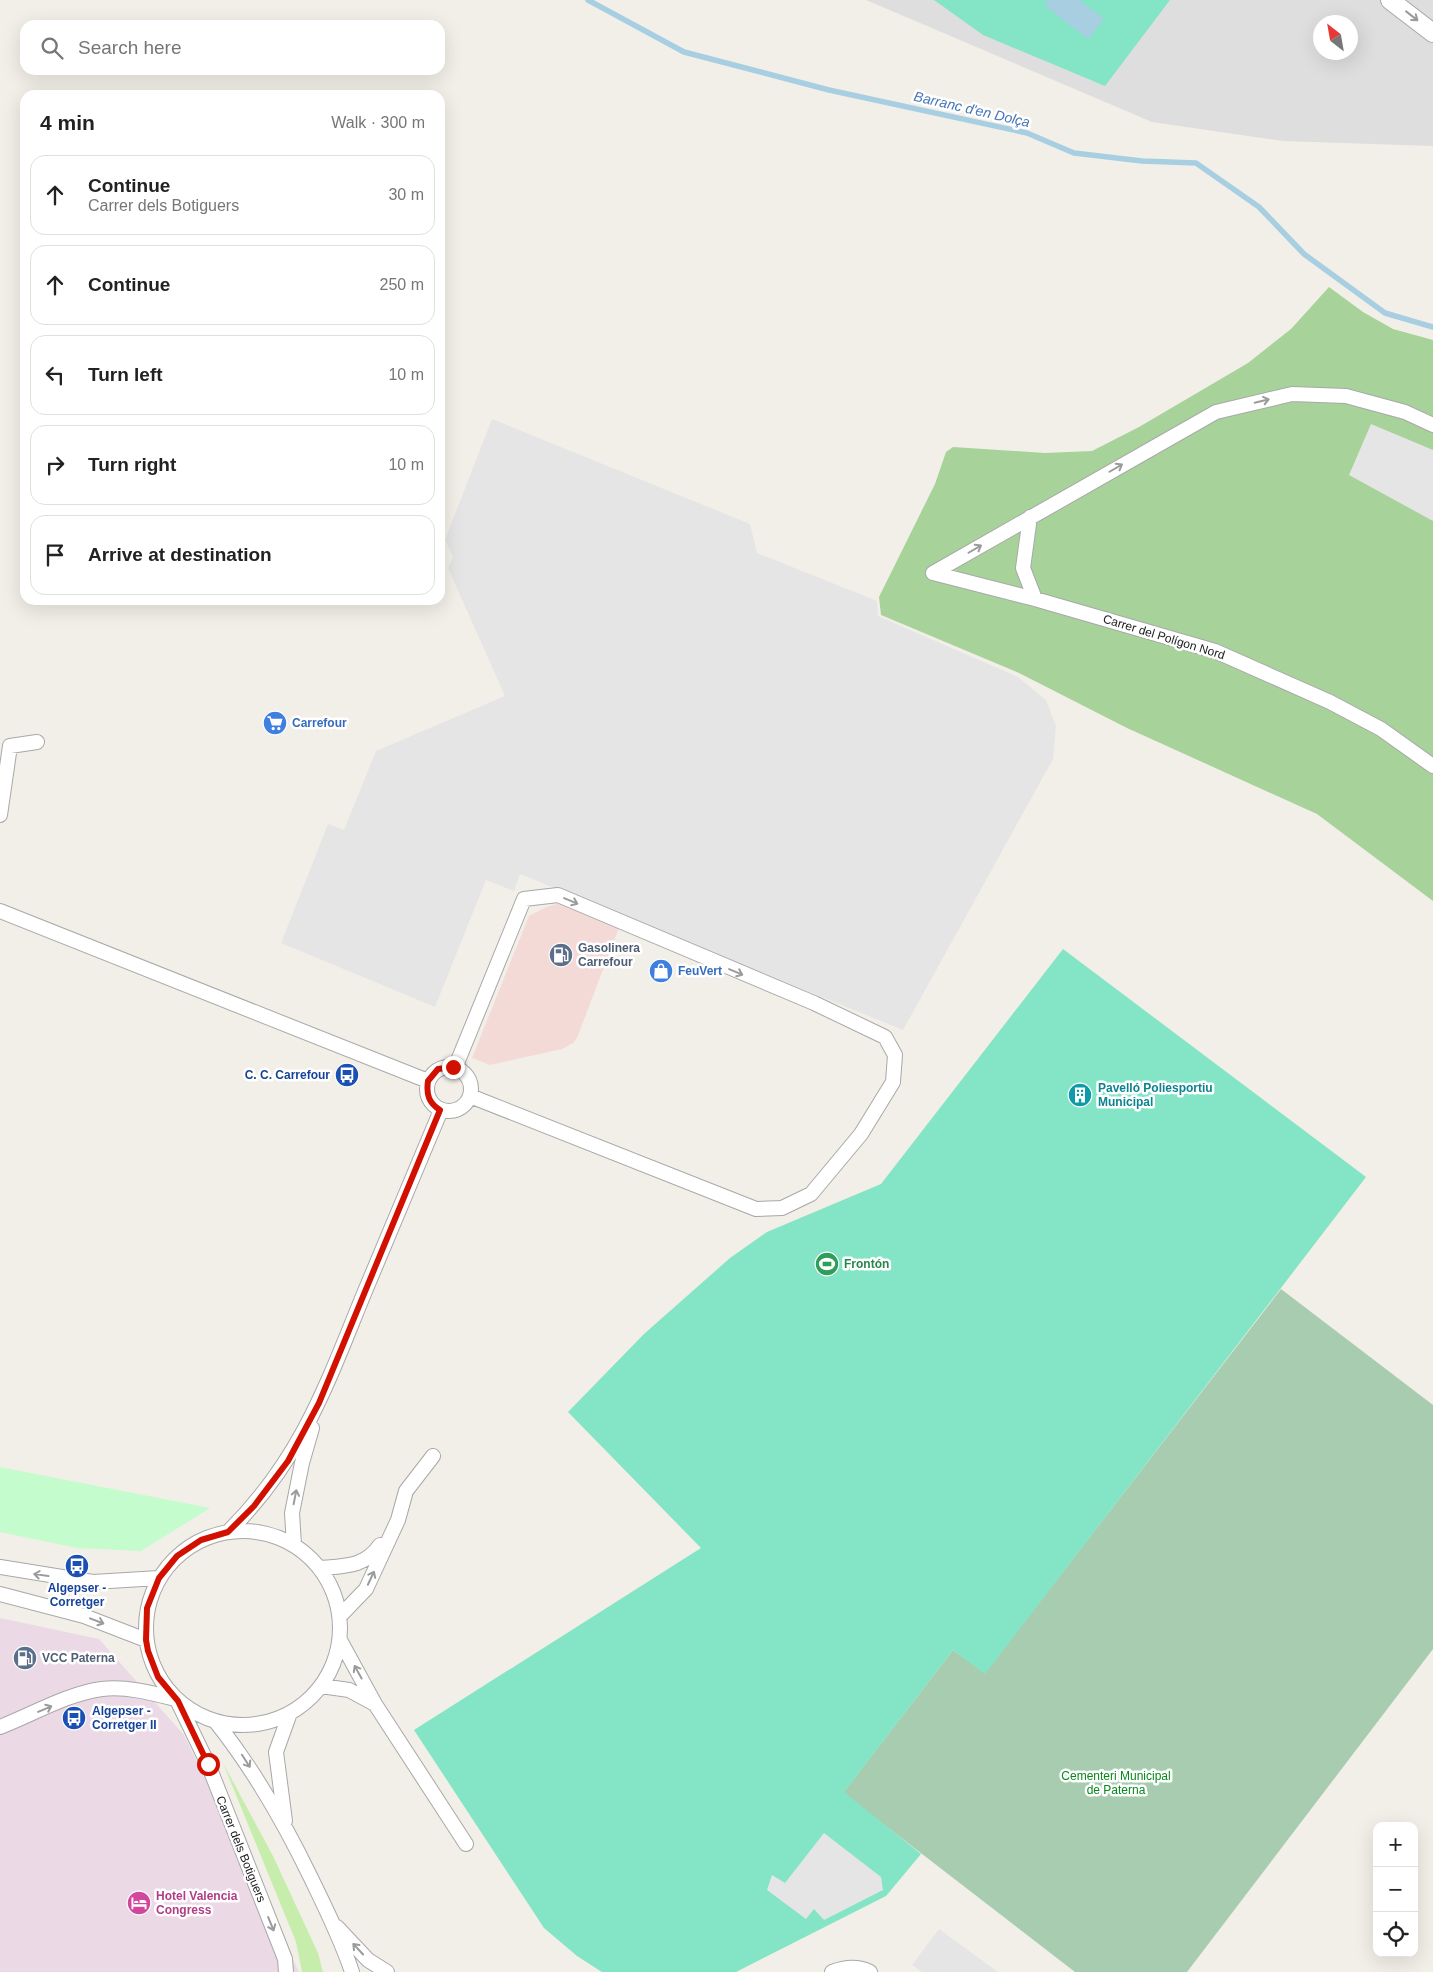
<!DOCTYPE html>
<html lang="en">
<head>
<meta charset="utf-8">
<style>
  body { margin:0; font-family:Arial,sans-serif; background:#f6f6f6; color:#222 }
  .controls { position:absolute; right:15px; bottom:15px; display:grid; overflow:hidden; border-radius:10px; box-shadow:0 5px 20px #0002 }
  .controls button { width:45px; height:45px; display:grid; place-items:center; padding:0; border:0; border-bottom:1px solid #e0e0e0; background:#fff; color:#222; font:25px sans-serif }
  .compass { position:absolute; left:1313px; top:15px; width:45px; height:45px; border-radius:50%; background:#fff; box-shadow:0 5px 20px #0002; rotate:329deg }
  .stop { position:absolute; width:15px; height:15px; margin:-11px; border:4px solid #d21000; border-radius:50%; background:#fff }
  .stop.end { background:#d21000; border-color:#fff; box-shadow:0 1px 5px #0008 }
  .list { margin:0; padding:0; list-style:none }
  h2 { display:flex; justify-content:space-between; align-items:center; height:65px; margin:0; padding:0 20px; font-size:21px }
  h2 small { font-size:16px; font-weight:400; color:#767676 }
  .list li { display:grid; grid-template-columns:32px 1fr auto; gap:15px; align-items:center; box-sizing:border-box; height:80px; margin:0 10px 10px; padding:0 10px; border:1px solid #e0e0e0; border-radius:15px }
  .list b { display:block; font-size:19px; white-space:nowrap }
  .list p { margin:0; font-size:16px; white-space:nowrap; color:#767676 }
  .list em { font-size:16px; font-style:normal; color:#767676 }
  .icon { flex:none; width:28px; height:28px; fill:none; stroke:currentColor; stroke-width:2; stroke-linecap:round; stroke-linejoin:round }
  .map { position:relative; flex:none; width:1433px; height:1972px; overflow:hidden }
  .search { position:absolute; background:#fff; box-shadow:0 5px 20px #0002; left:20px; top:20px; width:425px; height:55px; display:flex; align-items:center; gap:12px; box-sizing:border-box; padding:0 18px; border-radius:15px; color:#767676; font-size:19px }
  .panel { position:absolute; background:#fff; box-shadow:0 5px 20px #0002; left:20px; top:90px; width:425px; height:515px; border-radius:15px }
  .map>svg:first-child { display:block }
  .residential { fill:#dfdede; fill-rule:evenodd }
  .commercial { fill:#f3dad7 }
  .industrial { fill:#ebd9e6 }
  .grass { fill:#c7edac }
  .forest { fill:#a7d39b }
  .cemetery { fill:#a8ccb0 }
  .park { fill:#c4fccd }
  .pitch { fill:#83e4c6 }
  .parking { fill:#e5e5e5 }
  .water { fill:#a7cfe1 }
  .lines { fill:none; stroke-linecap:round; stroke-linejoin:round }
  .stream { stroke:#a7cfe1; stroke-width:5.5 }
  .minor-casing { stroke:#a8a8a8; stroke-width:16 }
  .tertiary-casing { stroke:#a8a8a8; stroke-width:20 }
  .minor { stroke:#fff; stroke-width:14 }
  .tertiary { stroke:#fff; stroke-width:18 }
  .oneway { stroke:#9b9b9b }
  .route { stroke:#d21000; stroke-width:6 }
  .labels { text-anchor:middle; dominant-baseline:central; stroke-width:5; stroke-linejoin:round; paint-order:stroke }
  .street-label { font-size:12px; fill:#212121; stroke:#fff }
  .shop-label { font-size:12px; font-weight:bold; fill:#366cbe; stroke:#fff; text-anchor:start }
  .service-label { font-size:12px; font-weight:bold; fill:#4e5e75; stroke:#fff; text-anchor:start }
  .transit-label { font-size:12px; font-weight:bold; fill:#164399; stroke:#fff; text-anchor:end }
  .culture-label { font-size:12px; font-weight:bold; fill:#0d838f; stroke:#fff; text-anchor:start }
  .leisure-label { font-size:12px; font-weight:bold; fill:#27864d; stroke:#fff; text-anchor:start }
  .park-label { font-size:12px; fill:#07881b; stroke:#fff }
  .hotel-label { font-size:12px; font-weight:bold; fill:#b23c85; stroke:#fff; text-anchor:start }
  .water-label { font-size:14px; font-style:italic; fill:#4877b7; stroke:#fff }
</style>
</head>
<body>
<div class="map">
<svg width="1433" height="1972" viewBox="0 0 1433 1972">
  <rect width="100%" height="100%" fill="#f2efe8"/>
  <path class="residential" d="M 866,0 L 1433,0 L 1433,146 L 1283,141 L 1152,122 ZM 1320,22 L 1350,22 L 1350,52 L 1320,52 Z"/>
  <path class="commercial" d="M 562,902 L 620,925 L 577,1038 L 573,1043 L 562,1049 L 490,1065 L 472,1058 L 529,916 L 544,908 Z"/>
  <path class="industrial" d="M 0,1618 L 99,1639 L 184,1735 L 299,1972 L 0,1972 Z"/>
  <path class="grass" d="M 223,1763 L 273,1856 L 318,1953 L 323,1972 L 302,1972 L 296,1942 Z"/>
  <path class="forest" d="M 1329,287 L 1363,312 L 1393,329 L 1433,340 L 1433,901 L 1317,814 L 1127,728 L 1019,673 L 881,615 L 879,597 L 935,484 L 946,452 L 953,447 L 1045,453 L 1092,451 L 1139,427 L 1248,363 L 1291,329 Z"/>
  <path class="cemetery" d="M 1281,1289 L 1433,1405 L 1433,1649 L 1187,1972 L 1075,1972 L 843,1793 L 953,1650 L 985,1673 Z"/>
  <path class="park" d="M 0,1467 L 210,1508 L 141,1551 L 77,1548 L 0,1532 Z"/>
  <path class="pitch" d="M 934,0 L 1170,0 L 1105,86 L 983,35 Z
    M 1063,949 L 1366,1177 L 985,1674 L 953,1650 L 844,1792 L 921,1854 L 886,1896 L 736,1972 L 602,1972 L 577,1956 L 544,1928 L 414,1730 L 701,1548 L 568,1412 L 644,1334 L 730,1258 L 767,1232 L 881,1184 Z"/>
  <path class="parking" d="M 492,419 L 750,524 L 757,553 L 877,601 L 878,616 L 1018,677 L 1046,700 L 1056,726 L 1053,759 L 903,1030 L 520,874 L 514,891 L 486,880 L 435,1007 L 281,943 L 328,824 L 344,830 L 376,751 L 505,696 L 448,568 L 453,557 L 445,540 Z
    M 1371,424 L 1433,450 L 1433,521 L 1349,475 Z
    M 824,1833 L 881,1877 L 883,1890 L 824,1920 L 814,1909 L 806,1919 L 767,1890 L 772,1875 L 785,1883 Z
    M 939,1929 L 998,1972 L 922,1972 L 912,1965 Z"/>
  <path class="water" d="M 1048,0 L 1079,0 L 1104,19 L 1088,39 L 1044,5 Z"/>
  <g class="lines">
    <path class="stream" d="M 588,0 L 684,52 L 829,90 L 1027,133 L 1074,153 L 1142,161 L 1196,163 L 1259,207 L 1304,254 L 1385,313 L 1433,327"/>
    <g class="minor-casing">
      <path id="minor" d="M 1030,517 L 1023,568 L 1035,599
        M 933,573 L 1216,412 L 1292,394 L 1346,396 L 1405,412 L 1433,425
        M 933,573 L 1035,599 L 1215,651 L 1330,702 L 1381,729 L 1433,766
        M 0,815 L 10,746 L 37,742
        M 0,911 L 428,1081
        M427 1089a22 22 0 1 1 44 0a22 22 0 1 1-44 0Z
        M 455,1068 L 524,899 L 558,895 L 814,1003 L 885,1037 L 895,1055 L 893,1082 L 861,1134 L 811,1194 L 782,1208 L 756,1209 L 470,1096
        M146 1628a97 97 0 1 1 194 0a97 97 0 1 1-194 0Z
        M 228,1532 C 300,1461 326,1387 363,1296 C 389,1234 415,1172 441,1110
        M 294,1545 L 292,1513 L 302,1463 L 312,1428
        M 0,1567 L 93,1582 L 159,1578
        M 320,1568 C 345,1566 365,1567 380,1545
        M 0,1594 L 84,1616 L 146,1640
        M 340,1616 L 366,1589 L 398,1520 L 406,1491 L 433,1456
        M 340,1640 L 375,1704 L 466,1844
        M 321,1686 L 349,1690 L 375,1704
        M 178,1702 L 208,1764 L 285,1959 L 286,1972
        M 216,1722 C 254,1770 284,1822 311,1878 C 326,1909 341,1939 352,1972
        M 0,1727 C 31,1715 69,1693 102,1689 C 126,1686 152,1693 175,1699
        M 285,1821 L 276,1752 L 290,1713
        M 337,1927 L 368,1960 L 387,1972
        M 832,1972 C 845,1967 858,1966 870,1972"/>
    </g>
    <g class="tertiary-casing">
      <path id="tertiary" d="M 1390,0 L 1433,33"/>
    </g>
    <use href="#minor" class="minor"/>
    <use href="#tertiary" class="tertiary"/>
  </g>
  <defs><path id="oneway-shaft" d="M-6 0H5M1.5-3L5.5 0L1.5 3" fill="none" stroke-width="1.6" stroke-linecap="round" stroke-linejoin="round" transform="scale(1.25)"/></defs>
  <g class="oneway">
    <use href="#oneway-shaft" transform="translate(1412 16) rotate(38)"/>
    <use href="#oneway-shaft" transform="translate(1262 401) rotate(-13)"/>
    <use href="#oneway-shaft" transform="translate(1116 468) rotate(-30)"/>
    <use href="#oneway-shaft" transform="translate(975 549) rotate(-30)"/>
    <use href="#oneway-shaft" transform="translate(571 901) rotate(23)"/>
    <use href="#oneway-shaft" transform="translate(736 972) rotate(23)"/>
    <use href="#oneway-shaft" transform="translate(295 1497) rotate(-79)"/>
    <use href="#oneway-shaft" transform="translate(41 1575) rotate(-172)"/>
    <use href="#oneway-shaft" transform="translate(371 1578) rotate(-65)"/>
    <use href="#oneway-shaft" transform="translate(97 1621) rotate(21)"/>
    <use href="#oneway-shaft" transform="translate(358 1672) rotate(-119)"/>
    <use href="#oneway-shaft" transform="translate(45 1709) rotate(-23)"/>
    <use href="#oneway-shaft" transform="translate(246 1761) rotate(57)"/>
    <use href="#oneway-shaft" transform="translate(271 1924) rotate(68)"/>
    <use href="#oneway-shaft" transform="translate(358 1949) rotate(-133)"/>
  </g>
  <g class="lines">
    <path class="route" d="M 208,1764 L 178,1701 L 158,1677 L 148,1651 L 146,1640 L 147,1608 L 159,1578 L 177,1556 L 201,1540 L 228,1532 L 254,1506 L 288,1461 L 319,1403 L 440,1110 C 429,1103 426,1095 428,1081 L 438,1069 L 453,1067"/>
  </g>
  <defs>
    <g id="supermarket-disc" transform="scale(1.25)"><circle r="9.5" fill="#3f7fe0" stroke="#fff"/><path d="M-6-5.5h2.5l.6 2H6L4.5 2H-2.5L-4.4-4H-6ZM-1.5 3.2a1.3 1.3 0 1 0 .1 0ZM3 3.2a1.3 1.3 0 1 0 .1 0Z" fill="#fff"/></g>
    <g id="fuel-disc" transform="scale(1.25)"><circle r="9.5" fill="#5c6f8a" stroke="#fff"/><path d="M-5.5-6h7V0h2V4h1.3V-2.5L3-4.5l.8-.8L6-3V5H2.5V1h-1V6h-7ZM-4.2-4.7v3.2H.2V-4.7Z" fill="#fff"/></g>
    <g id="shop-disc" transform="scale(1.25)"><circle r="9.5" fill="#3f7fe0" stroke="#fff"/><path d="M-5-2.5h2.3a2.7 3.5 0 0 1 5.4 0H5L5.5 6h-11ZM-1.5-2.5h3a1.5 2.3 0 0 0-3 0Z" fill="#fff"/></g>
    <g id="bus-disc" transform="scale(1.25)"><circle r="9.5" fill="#1a4fb4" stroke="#fff"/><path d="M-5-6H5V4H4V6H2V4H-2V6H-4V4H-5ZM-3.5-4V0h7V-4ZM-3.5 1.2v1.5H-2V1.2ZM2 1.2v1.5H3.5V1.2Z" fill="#fff"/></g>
    <g id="building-disc" transform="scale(1.25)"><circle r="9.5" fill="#0f9aa8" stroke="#fff"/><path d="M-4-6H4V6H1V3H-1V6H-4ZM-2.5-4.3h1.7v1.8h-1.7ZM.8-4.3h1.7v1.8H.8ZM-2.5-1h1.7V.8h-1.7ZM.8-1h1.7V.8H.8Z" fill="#fff"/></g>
    <g id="stadium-disc" transform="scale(1.25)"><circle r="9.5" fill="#2e9e5b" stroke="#fff"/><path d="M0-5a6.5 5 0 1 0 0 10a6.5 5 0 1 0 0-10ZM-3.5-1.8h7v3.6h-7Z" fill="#fff"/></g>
    <g id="hotel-disc" transform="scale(1.25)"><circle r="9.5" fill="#d1479c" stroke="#fff"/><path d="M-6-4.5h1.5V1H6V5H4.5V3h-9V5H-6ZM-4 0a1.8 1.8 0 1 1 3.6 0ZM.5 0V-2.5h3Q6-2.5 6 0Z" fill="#fff"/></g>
  </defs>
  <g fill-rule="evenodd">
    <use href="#supermarket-disc" x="275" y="723"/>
    <use href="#fuel-disc" x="561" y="955"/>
    <use href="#shop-disc" x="661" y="971"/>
    <use href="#bus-disc" x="347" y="1075"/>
    <use href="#building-disc" x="1080" y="1095"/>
    <use href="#stadium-disc" x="827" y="1264"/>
    <use href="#bus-disc" x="77" y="1566"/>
    <use href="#fuel-disc" x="25" y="1658"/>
    <use href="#bus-disc" x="74" y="1718"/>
    <use href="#hotel-disc" x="139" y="1903"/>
  </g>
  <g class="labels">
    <g class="street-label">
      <text transform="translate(1164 637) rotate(17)">Carrer del Polígon Nord</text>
      <text transform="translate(241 1849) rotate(68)">Carrer dels Botiguers</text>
    </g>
    <g class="shop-label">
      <text x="292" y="723">Carrefour</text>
      <text x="678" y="971">FeuVert</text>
    </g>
    <g class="service-label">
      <text x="578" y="948">Gasolinera<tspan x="578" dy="14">Carrefour</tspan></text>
      <text x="42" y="1658">VCC Paterna</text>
    </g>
    <g class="transit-label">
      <text x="330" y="1075">C. C. Carrefour</text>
      <text x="77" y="1588" text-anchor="middle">Algepser -<tspan x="77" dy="14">Corretger</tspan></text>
      <text x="92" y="1711" text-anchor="start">Algepser -<tspan x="92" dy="14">Corretger II</tspan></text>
    </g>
    <g class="culture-label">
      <text x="1098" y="1088">Pavelló Poliesportiu<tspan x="1098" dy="14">Municipal</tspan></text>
    </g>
    <g class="leisure-label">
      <text x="844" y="1264">Frontón</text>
    </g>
    <g class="park-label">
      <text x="1116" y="1776">Cementeri Municipal<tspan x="1116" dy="14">de Paterna</tspan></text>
    </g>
    <g class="hotel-label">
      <text x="156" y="1896">Hotel Valencia<tspan x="156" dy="14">Congress</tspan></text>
    </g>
    <g class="water-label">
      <text transform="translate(972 109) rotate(13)">Barranc d'en Dolça</text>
    </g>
  </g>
</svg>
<div class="controls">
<button>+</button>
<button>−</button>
<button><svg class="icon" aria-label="locate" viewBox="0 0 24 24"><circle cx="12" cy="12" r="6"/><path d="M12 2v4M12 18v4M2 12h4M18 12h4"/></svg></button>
</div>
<svg class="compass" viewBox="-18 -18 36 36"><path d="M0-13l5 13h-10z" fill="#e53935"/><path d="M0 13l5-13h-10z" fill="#767676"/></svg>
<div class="stop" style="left:208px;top:1764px"></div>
<div class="stop end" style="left:453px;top:1067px"></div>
<div class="search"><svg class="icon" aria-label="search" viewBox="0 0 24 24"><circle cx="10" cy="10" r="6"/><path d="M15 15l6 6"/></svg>Search here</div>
<section class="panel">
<h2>4 min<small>Walk · 300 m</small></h2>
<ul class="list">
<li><svg class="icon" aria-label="ahead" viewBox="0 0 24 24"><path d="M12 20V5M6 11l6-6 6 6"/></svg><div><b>Continue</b><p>Carrer dels Botiguers</p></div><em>30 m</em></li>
<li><svg class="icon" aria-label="ahead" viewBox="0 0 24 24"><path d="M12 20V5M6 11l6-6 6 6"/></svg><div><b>Continue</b></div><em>250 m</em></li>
<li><svg class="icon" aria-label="left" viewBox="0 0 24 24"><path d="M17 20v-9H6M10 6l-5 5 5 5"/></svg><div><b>Turn left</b></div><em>10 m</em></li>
<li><svg class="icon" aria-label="right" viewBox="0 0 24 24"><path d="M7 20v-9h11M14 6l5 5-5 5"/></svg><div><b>Turn right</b></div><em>10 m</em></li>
<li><svg class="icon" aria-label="arrive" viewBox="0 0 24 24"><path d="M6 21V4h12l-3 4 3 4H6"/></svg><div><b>Arrive at destination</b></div></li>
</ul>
</section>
</div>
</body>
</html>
